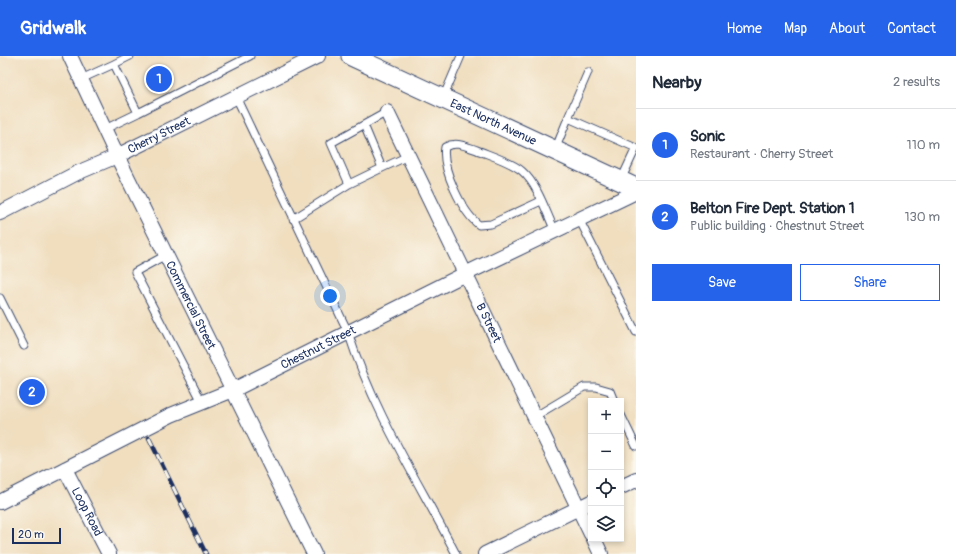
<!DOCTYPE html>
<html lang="en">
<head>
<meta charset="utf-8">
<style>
  body { margin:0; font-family:Pangolin,sans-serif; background:#f6f6f7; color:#1f2937 }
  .controls { position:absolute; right:12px; bottom:12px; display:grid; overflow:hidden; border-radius:0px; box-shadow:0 2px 6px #0003 }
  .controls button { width:36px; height:36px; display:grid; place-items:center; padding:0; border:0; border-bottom:1px solid #e0e1e3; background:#fff; color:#1f2937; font:20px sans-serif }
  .scale { position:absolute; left:12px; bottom:10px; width:49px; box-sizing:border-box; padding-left:4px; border:2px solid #1b2f5e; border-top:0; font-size:11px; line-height:14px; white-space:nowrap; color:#1b2f5e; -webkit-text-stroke:3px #fbf7ec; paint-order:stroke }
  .you { position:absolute; left:330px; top:240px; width:14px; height:14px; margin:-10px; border:3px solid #fff; border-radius:50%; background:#1a73e8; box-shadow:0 0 0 6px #1a73e833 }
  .badge { display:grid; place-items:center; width:26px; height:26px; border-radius:50%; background:#2563eb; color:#fff; font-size:13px; font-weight:700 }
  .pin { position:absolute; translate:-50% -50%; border:2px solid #fff; box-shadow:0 1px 4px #0006 }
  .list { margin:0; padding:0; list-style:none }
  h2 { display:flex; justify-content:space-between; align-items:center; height:52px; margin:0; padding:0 16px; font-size:17px }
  h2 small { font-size:13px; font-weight:400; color:#747a83 }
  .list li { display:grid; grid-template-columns:26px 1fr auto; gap:12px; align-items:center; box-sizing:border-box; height:72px; padding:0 16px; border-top:1px solid #e0e1e3 }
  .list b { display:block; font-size:15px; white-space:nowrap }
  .list p { margin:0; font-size:13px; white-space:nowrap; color:#747a83 }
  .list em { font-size:13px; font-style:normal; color:#747a83 }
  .actions { display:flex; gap:8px; padding:12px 16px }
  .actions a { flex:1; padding:9px 0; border:1px solid #2563eb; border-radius:0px; text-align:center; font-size:14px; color:#2563eb }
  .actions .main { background:#2563eb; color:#fff }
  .icon { flex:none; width:22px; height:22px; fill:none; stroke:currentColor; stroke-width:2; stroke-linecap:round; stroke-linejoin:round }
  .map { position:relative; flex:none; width:636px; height:498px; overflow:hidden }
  header { display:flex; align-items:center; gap:24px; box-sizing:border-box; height:56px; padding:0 20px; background:#2563eb; color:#fff }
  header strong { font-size:19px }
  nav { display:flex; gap:22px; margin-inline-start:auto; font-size:14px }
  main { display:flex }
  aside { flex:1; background:#fff }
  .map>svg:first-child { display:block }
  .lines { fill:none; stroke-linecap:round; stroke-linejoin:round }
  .lane-casing { stroke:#3b496d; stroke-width:9 }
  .street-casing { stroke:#3b496d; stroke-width:16 }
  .secondary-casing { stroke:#3b496d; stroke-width:21 }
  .lane { stroke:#fff; stroke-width:7 }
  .street { stroke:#fff; stroke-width:14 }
  .secondary { stroke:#fff; stroke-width:19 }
  .rail-casing { stroke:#1b2f5e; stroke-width:4.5 }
  .rail { stroke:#fbf7ec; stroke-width:3; stroke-dasharray:9; stroke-linecap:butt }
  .labels { text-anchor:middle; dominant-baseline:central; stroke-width:3; stroke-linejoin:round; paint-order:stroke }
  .street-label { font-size:12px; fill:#1b2f5e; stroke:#fbf7ec }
</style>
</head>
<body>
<header>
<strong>Gridwalk</strong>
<nav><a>Home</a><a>Map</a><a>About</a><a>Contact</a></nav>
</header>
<main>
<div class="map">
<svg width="636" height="498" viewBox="0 0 636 498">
  <rect width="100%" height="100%" fill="#fbf7ec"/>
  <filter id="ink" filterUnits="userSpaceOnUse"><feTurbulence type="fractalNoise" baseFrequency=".025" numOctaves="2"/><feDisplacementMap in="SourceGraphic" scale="8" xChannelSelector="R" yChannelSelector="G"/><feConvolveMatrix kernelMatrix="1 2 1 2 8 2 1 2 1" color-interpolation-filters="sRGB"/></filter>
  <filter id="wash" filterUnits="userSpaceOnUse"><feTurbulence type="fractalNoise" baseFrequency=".012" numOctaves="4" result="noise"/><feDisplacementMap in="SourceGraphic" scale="16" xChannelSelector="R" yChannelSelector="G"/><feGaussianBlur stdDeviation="0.9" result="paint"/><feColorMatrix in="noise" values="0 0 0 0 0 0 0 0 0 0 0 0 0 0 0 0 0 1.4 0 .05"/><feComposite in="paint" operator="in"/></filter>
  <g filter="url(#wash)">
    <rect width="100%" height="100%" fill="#f0debf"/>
  </g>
  <g filter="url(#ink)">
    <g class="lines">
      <g class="lane-casing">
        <path id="lane" d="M 130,0 L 114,8 L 138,57 L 250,0
          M 81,23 L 114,8
          M 236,41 L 348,276 C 373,355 418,425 456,498
          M 443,42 L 461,0
          M 568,62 L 588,16
          M 364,69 L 382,112 L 408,100
          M 105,73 L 138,57
          M 555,94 L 568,62 L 636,92 L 621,124
          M 349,128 L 382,112
          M 541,145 L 491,168 L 479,169 C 462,156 441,112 445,91 C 456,85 465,90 477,94 C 489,99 512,106 522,115 C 538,129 546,156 555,175
          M 293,163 L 349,128 L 331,87 L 387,56
          M 579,163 L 636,276
          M 166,199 L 135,216 L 202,346
          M 0,242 L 24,290
          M 621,359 L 636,390
          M 534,361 L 584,331 L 596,331 L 610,335 L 614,345"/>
      </g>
      <g class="street-casing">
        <g id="street">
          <path id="s1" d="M 70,0 L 117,100 L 314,498"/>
          <path id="s2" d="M 387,56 L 591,478"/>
          <path id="s3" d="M 0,157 L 77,117 L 117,100 L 318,0"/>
          <path id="s4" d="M 65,413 L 109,498"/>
          <path d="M 621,431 L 636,424"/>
          <path id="s5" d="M 0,446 L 171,359 L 233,334 L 465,218 L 636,136"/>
          <path d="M 594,483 L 601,498"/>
          <path d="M 485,498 L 591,446"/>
        </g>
      </g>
      <g class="secondary-casing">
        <g id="secondary">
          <path id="s6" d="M 351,0 L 636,132"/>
        </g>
      </g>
      <use href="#lane" class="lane"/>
      <use href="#street" class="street"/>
      <use href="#secondary" class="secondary"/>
      <g class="rail-casing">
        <path id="rail" d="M 149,382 L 206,498"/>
      </g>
      <use href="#rail" class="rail"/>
    </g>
  </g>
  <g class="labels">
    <g class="street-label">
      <text stroke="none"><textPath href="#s6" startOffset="157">East North Avenue</textPath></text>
      <text stroke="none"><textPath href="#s3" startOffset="177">Cherry Street</textPath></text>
      <text stroke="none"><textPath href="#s1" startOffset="277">Commercial Street</textPath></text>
      <text stroke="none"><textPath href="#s2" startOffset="234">B Street</textPath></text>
      <text stroke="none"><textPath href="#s5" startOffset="354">Chestnut Street</textPath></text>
      <text stroke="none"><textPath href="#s4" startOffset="48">Loop Road</textPath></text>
    </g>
  </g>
</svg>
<div class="controls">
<button>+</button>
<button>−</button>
<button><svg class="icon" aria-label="locate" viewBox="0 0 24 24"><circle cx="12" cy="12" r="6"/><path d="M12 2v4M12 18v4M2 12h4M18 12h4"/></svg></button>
<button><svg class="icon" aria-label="layers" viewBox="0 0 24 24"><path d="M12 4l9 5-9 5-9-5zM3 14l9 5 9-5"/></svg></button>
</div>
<div class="scale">20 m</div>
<div class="you"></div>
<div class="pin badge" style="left:159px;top:23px">1</div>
<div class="pin badge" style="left:32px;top:336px">2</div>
</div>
<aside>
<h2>Nearby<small>2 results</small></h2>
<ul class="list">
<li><span class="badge">1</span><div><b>Sonic</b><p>Restaurant · Cherry Street</p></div><em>110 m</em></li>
<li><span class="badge">2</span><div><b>Belton Fire Dept. Station 1</b><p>Public building · Chestnut Street</p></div><em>130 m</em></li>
</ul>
<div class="actions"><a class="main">Save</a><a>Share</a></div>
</aside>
</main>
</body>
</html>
